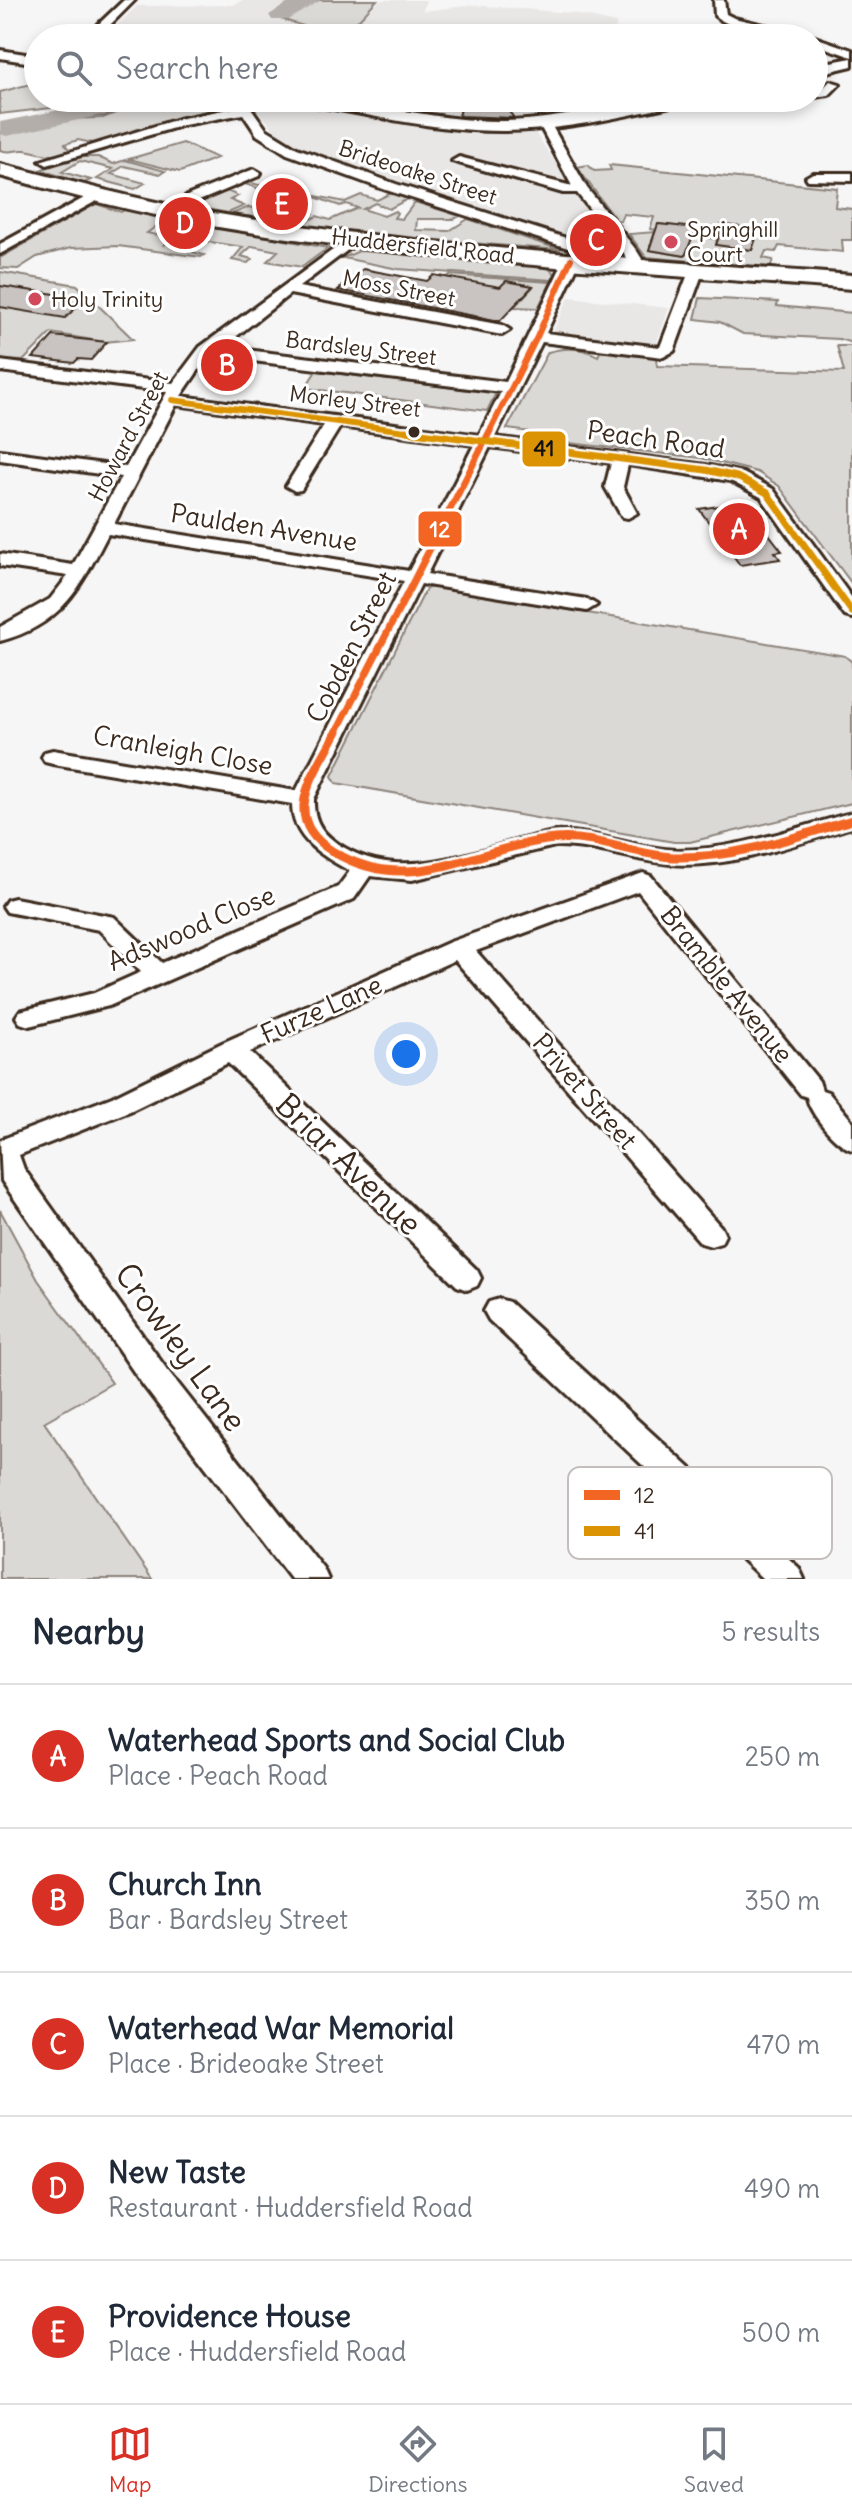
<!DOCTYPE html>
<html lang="en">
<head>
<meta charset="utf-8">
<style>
  body { margin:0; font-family:Delius,sans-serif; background:#f2f2f3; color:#1f2937 }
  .you { position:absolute; left:406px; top:1054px; width:28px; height:28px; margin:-20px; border:6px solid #fff; border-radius:50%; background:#1a73e8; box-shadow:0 0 0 12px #1a73e833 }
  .badge { display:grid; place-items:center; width:52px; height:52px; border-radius:50%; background:#d93025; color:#fff; font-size:26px; font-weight:700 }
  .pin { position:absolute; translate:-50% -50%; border:4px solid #fff; box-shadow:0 2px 8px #0006 }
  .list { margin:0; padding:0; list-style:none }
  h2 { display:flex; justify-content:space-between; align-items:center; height:104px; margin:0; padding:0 32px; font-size:34px }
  h2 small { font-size:26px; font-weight:400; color:#747a83 }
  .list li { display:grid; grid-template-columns:52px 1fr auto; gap:24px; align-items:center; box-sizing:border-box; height:144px; padding:0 32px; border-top:2px solid #e0e1e3 }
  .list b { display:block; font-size:30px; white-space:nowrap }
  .list p { margin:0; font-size:26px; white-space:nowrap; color:#747a83 }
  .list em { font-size:26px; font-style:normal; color:#747a83 }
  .icon { flex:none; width:44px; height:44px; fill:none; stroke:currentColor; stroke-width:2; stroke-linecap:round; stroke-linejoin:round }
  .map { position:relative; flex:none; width:852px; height:1579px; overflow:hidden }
  .search { position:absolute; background:#fff; box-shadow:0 4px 12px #0003; left:24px; right:24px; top:24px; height:88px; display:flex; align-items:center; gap:20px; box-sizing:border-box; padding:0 28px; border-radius:44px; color:#747a83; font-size:30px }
  .sheet { height:824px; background:#fff }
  nav { display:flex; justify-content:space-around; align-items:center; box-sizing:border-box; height:112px; border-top:2px solid #e0e1e3; background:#fff; font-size:22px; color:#747a83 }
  nav a { display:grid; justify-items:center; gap:4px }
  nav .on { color:#d93025 }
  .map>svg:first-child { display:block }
  .built { fill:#e9e7e6 }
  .green { fill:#dbd9d6; stroke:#8b827a; stroke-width:2 }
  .water { fill:#b4aeaa; stroke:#847972; stroke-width:2 }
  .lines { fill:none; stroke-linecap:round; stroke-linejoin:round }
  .river { fill:#b4aeaa; fill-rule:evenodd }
  .building { fill:#c9c3c1; stroke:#3b2a1e; stroke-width:2 }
  .minor-casing { stroke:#3b2a1e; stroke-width:6 }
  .tertiary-casing { stroke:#3b2a1e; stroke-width:6 }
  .primary-casing { stroke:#3b2a1e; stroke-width:6 }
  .minor { fill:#fff; fill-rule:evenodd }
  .tertiary { fill:#fff; fill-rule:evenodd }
  .primary { fill:#fff; fill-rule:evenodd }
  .bus-1-far2-casing { stroke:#fff; stroke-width:10 }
  .bus-1-far1-casing { stroke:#fff; stroke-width:12 }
  .bus-1-casing { stroke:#fff; stroke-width:15 }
  .bus-2-far1-casing { stroke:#fff; stroke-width:10 }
  .bus-2-casing { stroke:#fff; stroke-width:12 }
  .bus-1-far2 { stroke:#f26522; stroke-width:6 }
  .bus-1-far1 { stroke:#f26522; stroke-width:7 }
  .bus-1 { stroke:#f26522; stroke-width:9 }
  .bus-2-far1 { stroke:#db9304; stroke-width:6 }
  .bus-2 { stroke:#db9304; stroke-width:7 }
  .poi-dot { fill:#d1495b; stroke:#fff; stroke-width:3 }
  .bus-dot { fill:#3b2a1e; stroke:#fff; stroke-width:3 }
  .labels { text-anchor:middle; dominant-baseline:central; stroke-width:6; stroke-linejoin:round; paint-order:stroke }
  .far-street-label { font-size:22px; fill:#3b2a1e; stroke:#fff }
  .far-poi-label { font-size:22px; fill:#3b2a1e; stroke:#fff; text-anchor:start }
  .street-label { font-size:26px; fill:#3b2a1e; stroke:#fff }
  .near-street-label { font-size:32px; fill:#3b2a1e; stroke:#fff }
  .key { fill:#fff; stroke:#c4bfbc; stroke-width:2 }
  .key-label { font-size:22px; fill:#3b2a1e }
  .line-badge { stroke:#fff; stroke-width:3 }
  .badge-label { font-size:22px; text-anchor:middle; font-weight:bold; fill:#fff }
  .pale-badge-label { font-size:22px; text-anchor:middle; font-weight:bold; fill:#111 }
</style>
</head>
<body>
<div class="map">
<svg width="852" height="1579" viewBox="0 0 852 1579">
  <rect width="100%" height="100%" fill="#f7f6f6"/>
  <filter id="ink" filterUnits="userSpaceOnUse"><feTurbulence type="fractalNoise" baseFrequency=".0125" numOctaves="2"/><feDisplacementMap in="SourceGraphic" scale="16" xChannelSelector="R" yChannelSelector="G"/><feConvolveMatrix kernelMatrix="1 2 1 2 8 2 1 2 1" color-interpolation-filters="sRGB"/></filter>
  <g filter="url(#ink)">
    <path class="built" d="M 243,0 L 295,0 L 275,17 L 290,21 L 306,32 L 302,38 L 103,38 L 137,6 L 232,5 Z
      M 380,0 L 426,0 L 423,11 L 473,5 L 572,13 L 616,23 L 615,38 L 308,38 L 313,29 L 349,30 Z
      M 264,98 L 621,98 L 631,104 L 535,118 L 533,130 L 602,229 L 583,231 L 578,239 L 310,153 L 278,134 L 257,110 Z
      M 569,297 L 669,308 L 656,345 L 553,331 Z"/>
    <path class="green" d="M 298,0 L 377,0 L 349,30 L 313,29 L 274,17 Z
      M 38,82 L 38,98 L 58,98 L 51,108 L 0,114 L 0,92 Z
      M 152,98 L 176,98 L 170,107 L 222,109 L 179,118 L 97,144 L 78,140 L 65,144 L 70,151 C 45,158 48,154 25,150 C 16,149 10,154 0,150 L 0,132 L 54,119 L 103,118 Z
      M 183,143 L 217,158 L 180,172 L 129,159 Z
      M 98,157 L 113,164 L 125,160 L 165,171 L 160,174 L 124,166 L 111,174 L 145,183 L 135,189 L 97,179 L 113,169 L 80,161 L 62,172 L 91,180 L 84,183 L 40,170 L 75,157 Z
      M 588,165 L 594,171 L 611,170 L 609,165 L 837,188 L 835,207 L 852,209 L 852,240 L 842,240 L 843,252 L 779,246 L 776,252 L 766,251 L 763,258 L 773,260 L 770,268 L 646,257 L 629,234 L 655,232 L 649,250 L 684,256 L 692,236 L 717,239 L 716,245 L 732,247 L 731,253 L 735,253 L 737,249 L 752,250 L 759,229 L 723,225 L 734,233 L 659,224 L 656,230 L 650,229 L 654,217 L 623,214 L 620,221 L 616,220 L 577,167 Z
      M 244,181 L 263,186 L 257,188 L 245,184 L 227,191 L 238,196 L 230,200 L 244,206 L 228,213 L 195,207 L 195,202 Z
      M 391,193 L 408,199 L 389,209 L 375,203 L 363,209 L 384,216 L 395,211 L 397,213 L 394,218 L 402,219 L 415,202 L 460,216 L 454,219 L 417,219 L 416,230 L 449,231 L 468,219 L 561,250 L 381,236 L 298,225 L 317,216 L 330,220 L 358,208 L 346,204 L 340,206 L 306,194 L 345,202 L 361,195 L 377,200 Z
      M 96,204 L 121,212 L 124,210 L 168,218 L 147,233 L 170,238 L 163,246 L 192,223 L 328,248 L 302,267 L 267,261 L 278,251 L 252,246 L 241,256 L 252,259 L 248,263 L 232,260 L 243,247 L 197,240 L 191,242 L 196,244 L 188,251 L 204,255 L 201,257 L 118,246 L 71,248 L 37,257 L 18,269 L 0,268 L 0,258 Z
      M 249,207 L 265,212 C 276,208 286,214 298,209 L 313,214 L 293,223 L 232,214 Z
      M 359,251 L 536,264 L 547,267 L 555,274 L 552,280 L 398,269 L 343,258 Z
      M 0,272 L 77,285 L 133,339 L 105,342 L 51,333 L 23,361 L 0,360 Z
      M 450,275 L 551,282 L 538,308 L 514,307 L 533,287 L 507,281 L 483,305 L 458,280 L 447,277 Z
      M 700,298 L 778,302 L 777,306 L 852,313 L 852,343 L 839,339 L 743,334 L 720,322 L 695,319 Z
      M 837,346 L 852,346 L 852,584 L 779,486 L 757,472 L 701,458 L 560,442 L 562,436 L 507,429 L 548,352 C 565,347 582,347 598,356 L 601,350 L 649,356 L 656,358 L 657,366 L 844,372 Z
      M 316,371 L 496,393 L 487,411 L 305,388 Z
      M 431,587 L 845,656 L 852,662 L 852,803 L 690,842 L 674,842 L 336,783 L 332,776 L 426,589 Z
      M 0,1210 L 38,1280 L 112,1383 L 44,1422 L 152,1579 L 0,1579 Z"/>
    <path class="water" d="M 145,98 L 105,116 L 56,117 L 74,114 L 110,99 Z"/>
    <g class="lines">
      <path class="river" d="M 293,0 L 321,0 L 288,20 L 272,20 L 269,15 Z
        M 118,98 L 157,98 L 154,103 L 7,136 L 0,134 L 0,122 Z"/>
    </g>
    <path class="building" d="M 464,98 L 498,98 L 514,118 L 459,116 Z
      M 658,224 L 696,228 L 685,256 L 649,250 Z
      M 723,225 L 759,229 L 752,250 L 716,245 Z
      M 363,269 L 427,281 L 434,275 L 500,287 L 506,281 L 533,286 L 500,321 L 338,290 Z
      M 0,286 L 55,294 L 79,305 L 65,318 L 0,307 Z
      M 53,336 L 107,342 L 91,360 L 78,359 L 74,363 L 33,358 Z
      M 744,502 L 782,551 L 775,552 L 780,559 L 740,565 L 699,509 Z"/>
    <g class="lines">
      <g class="minor-casing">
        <path id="minor" d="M 124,0 L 135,0 L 97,38 L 84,38 Z
          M 714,0 L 724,0 L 726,14 L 734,18 L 812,36 L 852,50 L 852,57 L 814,44 L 814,38 C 789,38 734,32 715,16 Z
          M 830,81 L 840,84 L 829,95 L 814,97 L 814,89 L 822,89 Z
          M 241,98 L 253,98 L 249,105 L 266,129 L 297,148 L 396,184 L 601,249 L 606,261 L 599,265 L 594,264 L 590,255 L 386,190 L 287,154 L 257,135 L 243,114 L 184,125 L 47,165 L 40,161 L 178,119 L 238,107 Z
          M 541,121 L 549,121 L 587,188 L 637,251 L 642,259 L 639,267 L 629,267 L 624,253 L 577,193 L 563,193 L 452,161 L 459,157 L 572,186 L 539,124 Z
          M 254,169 L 261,173 L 259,176 L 199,201 L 178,215 L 166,212 L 189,195 Z
          M 813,173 L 852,173 L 852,181 L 808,180 L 806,177 Z
          M 97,191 L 104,195 L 102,198 L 0,254 L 0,244 Z
          M 352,236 L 357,237 L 357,243 L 299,287 L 502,325 L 510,330 L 502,335 L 290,294 L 223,347 L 506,382 L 566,256 L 576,256 L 576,269 L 546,333 L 660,347 L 690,269 L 697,265 L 702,266 L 704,269 L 674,351 L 663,357 L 542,342 L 495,437 L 706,465 L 743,473 L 773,489 L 852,598 L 852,618 L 845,616 L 761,497 L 731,481 L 628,465 L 623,487 L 637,513 L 628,518 L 622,517 L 605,487 L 611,463 L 490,447 L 427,574 L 587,599 L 597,605 L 587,611 L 421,584 L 314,799 C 313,823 324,836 345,848 C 412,886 484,843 555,832 C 597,830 635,849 677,850 C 737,850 794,828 852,813 L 852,827 C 794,844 732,869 671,864 C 632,861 594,845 555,846 L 412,880 L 370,876 L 354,899 L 109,1006 L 29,1026 L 20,1023 L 16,1017 L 20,1011 L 94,993 L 141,972 L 99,930 L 7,912 L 3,906 L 7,900 L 15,898 L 114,917 L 162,963 L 338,887 L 350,871 C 322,856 292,839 292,804 L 53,764 L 45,762 L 42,757 L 45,752 L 53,750 L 296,791 L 404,581 L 108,534 C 81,586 63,625 0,641 L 0,627 L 50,599 L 68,576 L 0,566 L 0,554 L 73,565 L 121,477 L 0,460 L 0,450 L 126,467 L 167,392 L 0,371 L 0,361 L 173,383 L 200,347 ZM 213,356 L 501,392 L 479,435 L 181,396 L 200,368 ZM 176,405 L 324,425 L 286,486 L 295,491 L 301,490 L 340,427 L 474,445 L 409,571 L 114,524 Z
          M 643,873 L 651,876 L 819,1081 L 822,1090 L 828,1092 L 852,1121 L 852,1150 C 836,1145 809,1113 807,1097 L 801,1095 L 638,891 L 476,951 L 721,1227 L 725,1235 L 721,1243 L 711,1246 L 701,1243 L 455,960 L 250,1052 L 477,1270 L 481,1278 L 477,1286 L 467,1290 L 457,1286 L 228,1063 L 130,1111 L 19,1155 L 24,1169 L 165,1367 L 323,1568 L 328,1579 L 291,1579 L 143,1385 L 2,1181 L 0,1140 L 112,1097 L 222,1043 L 450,942 Z
          M 499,1299 L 509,1302 L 799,1568 L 804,1579 L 763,1579 L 489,1320 L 484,1311 L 489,1302 Z"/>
      </g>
      <g class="tertiary-casing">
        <path id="tertiary" d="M 0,50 L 38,56 L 38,64 L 0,58 Z
          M 852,58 L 852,66 L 814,75 L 814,65 Z
          M 292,98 C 364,98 433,122 505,121 C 569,120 630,98 693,98 L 685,103 C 625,116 564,131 502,131 C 434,131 367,114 300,103 Z"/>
      </g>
      <g class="primary-casing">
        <path id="primary" d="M 0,164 C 71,181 141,201 213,213 C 424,248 638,259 852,275 L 852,289 C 638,273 424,262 212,226 C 141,214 70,195 0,176 Z"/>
      </g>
      <use href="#minor" class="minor"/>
      <use href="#tertiary" class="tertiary"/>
      <use href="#primary" class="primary"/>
      <g class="bus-1-far2-casing">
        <path id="bus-1-far2" d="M 489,433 L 537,337 L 571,259"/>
      </g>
      <g class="bus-1-far1-casing">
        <path id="bus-1-far1" d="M 336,733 L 490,431"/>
      </g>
      <g class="bus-1-casing">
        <path id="bus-1" d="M 337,731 C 316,773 277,817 332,851 C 411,899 474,847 555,839 C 595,835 634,855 674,857 C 735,859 795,837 852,820"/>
      </g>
      <g class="bus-2-far1-casing">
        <path id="bus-2-far1" d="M 172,400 L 421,433"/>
      </g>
      <g class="bus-2-casing">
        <path id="bus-2" d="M 406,431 L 706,470 L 737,477 L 767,493 L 852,612"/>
      </g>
      <use href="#bus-1-far2" class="bus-1-far2"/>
      <use href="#bus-1-far1" class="bus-1-far1"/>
      <use href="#bus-1" class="bus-1"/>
      <use href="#bus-2-far1" class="bus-2-far1"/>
      <use href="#bus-2" class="bus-2"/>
    </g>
  </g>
  <g class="poi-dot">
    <circle cx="671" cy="242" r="8"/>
    <circle cx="35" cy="299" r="8"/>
  </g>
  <circle class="bus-dot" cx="414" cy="432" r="7"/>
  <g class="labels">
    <g class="far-street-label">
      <text transform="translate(418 172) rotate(18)">Brideoake Street</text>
      <text transform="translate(423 246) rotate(6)">Huddersfield Road</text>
      <text transform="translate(399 288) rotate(11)">Moss Street</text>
      <text transform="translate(361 348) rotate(7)">Bardsley Street</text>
      <text transform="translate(355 401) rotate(7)">Morley Street</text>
      <text transform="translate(128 436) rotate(-62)">Howard Street</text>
    </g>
    <g class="far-poi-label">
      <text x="687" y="229">Springhill<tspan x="687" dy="25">Court</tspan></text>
      <text x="51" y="299">Holy Trinity</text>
    </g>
    <g class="street-label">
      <text transform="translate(656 439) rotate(8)">Peach Road</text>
      <text transform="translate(264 527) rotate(9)">Paulden Avenue</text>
      <text transform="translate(351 647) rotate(-63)">Cobden Street</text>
      <text transform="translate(183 750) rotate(10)">Cranleigh Close</text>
      <text transform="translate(191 928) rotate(-23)">Adswood Close</text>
      <text transform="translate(727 984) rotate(51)">Bramble Avenue</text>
      <text transform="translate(321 1009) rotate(-24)">Furze Lane</text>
      <text transform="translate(585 1091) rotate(49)">Privet Street</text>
    </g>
    <g class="near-street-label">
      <text transform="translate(349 1164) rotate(44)">Briar Avenue</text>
      <text transform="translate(181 1347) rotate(54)">Crowley Lane</text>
    </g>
  </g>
  <rect x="568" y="1467" width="264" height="92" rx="12" class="key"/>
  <rect x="584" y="1490" width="36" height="10" fill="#f26522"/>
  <rect x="584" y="1526" width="36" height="10" fill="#db9304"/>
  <g class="key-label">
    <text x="634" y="1503">12</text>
    <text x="634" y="1539">41</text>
  </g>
  <g class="line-badge">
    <rect x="521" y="430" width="46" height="38" rx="8" fill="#db9304"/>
    <rect x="417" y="510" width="46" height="38" rx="8" fill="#f26522"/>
  </g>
  <g class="badge-label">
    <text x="440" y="537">12</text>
  </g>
  <g class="pale-badge-label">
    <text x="544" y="456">41</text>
  </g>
</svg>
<div class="you"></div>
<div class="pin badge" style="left:739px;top:529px">A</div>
<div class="pin badge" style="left:227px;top:365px">B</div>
<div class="pin badge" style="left:596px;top:240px">C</div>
<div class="pin badge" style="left:185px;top:223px">D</div>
<div class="pin badge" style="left:282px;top:204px">E</div>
<div class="search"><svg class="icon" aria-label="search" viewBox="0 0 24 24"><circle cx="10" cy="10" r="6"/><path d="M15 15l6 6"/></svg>Search here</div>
</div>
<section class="sheet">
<h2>Nearby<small>5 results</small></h2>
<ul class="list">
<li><span class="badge">A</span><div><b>Waterhead Sports and Social Club</b><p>Place · Peach Road</p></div><em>250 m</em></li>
<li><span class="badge">B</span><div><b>Church Inn</b><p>Bar · Bardsley Street</p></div><em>350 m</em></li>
<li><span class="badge">C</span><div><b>Waterhead War Memorial</b><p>Place · Brideoake Street</p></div><em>470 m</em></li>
<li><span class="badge">D</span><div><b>New Taste</b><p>Restaurant · Huddersfield Road</p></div><em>490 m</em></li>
<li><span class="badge">E</span><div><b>Providence House</b><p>Place · Huddersfield Road</p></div><em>500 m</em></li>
</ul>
</section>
<nav>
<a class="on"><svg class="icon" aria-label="map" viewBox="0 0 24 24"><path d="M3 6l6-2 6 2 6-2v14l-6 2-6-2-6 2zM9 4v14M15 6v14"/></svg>Map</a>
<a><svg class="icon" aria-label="directions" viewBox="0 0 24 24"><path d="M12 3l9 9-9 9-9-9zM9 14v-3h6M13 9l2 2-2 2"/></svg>Directions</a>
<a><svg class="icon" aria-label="saved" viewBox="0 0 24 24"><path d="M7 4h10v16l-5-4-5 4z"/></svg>Saved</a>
</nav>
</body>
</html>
